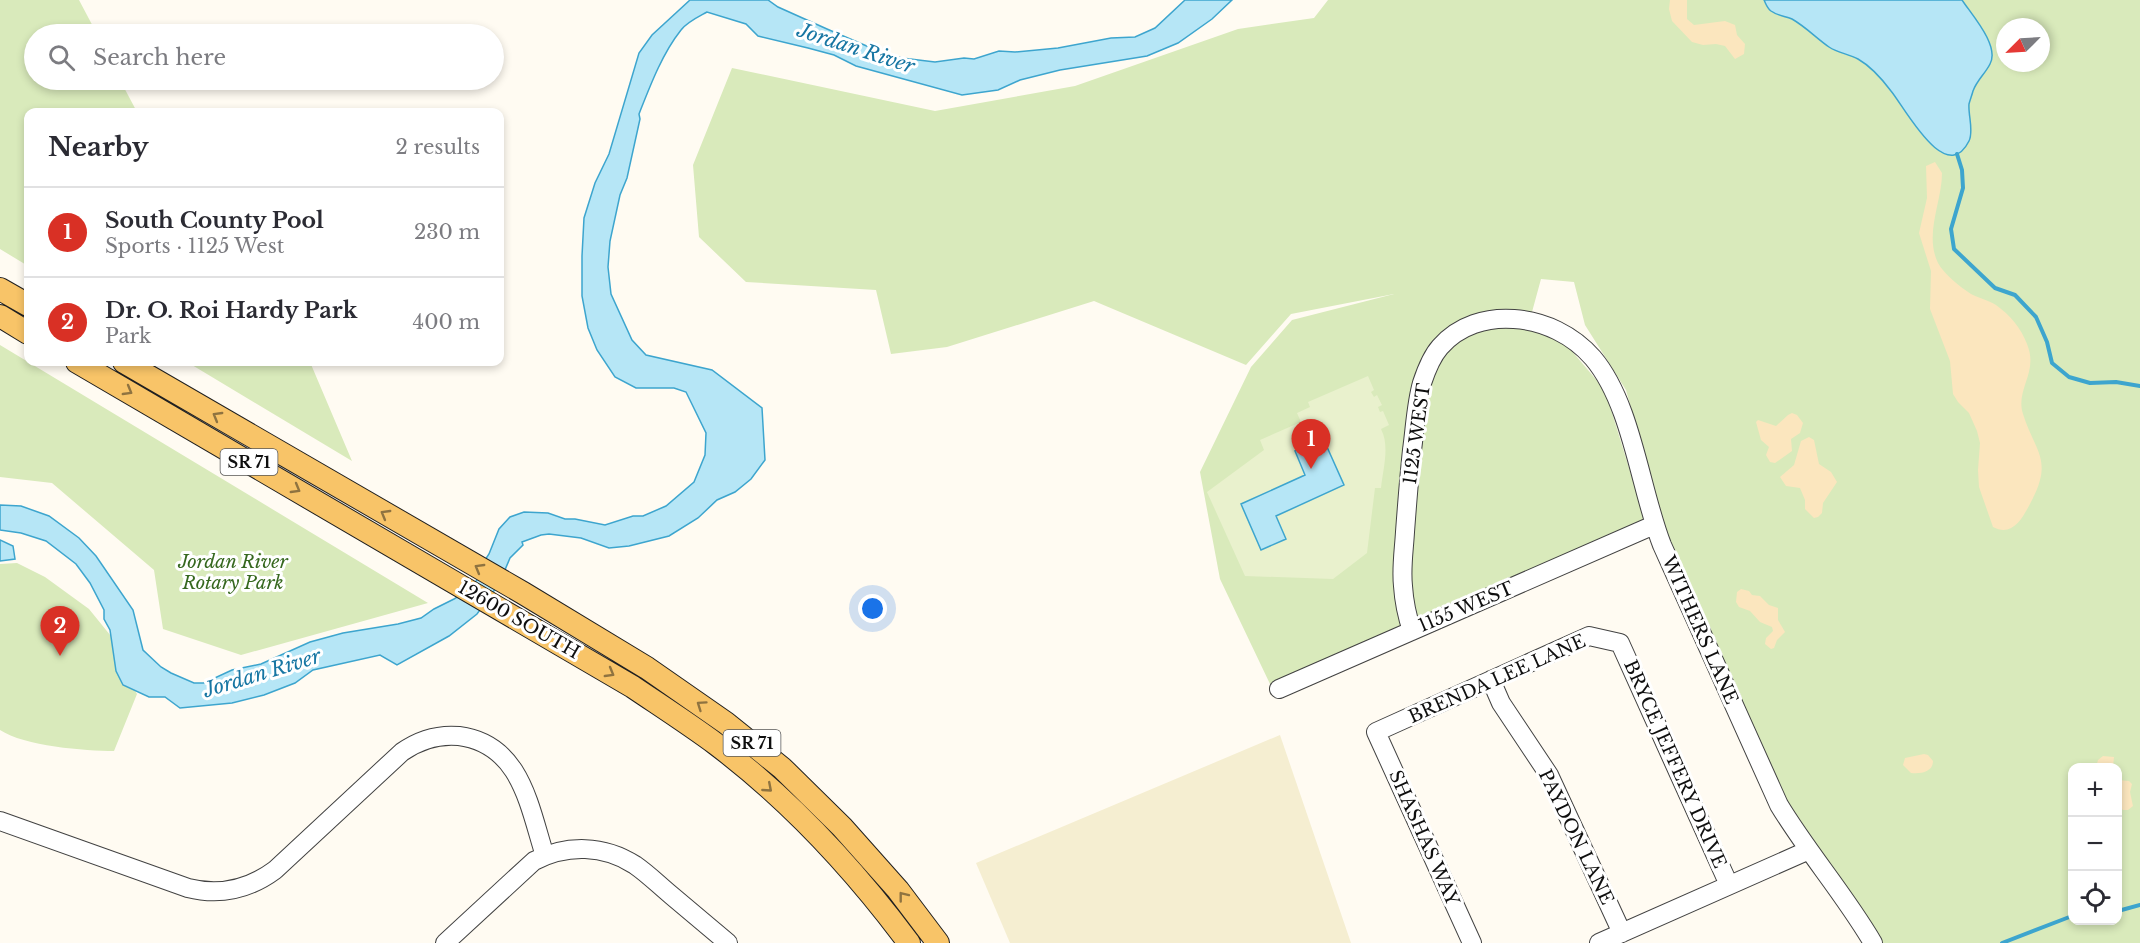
<!DOCTYPE html>
<html lang="en">
<head>
<meta charset="utf-8">
<style>
  body { margin:0; font-family:"Libre Baskerville",serif; background:#f7f7f7; color:#2b2b33 }
  .controls { position:absolute; right:18px; bottom:18px; display:grid; overflow:hidden; border-radius:12px; box-shadow:0 3px 9px #0003 }
  .controls button { width:54px; height:54px; display:grid; place-items:center; padding:0; border:0; border-bottom:2px solid #e1e1e2; background:#fff; color:#2b2b33; font:30px sans-serif }
  .compass { position:absolute; left:1996px; top:18px; width:54px; height:54px; border-radius:50%; background:#fff; box-shadow:0 3px 9px #0003; rotate:246deg }
  .you { position:absolute; left:873px; top:609px; width:21px; height:21px; margin:-15px; border:4px solid #fff; border-radius:50%; background:#1a73e8; box-shadow:0 0 0 9px #1a73e833 }
  .badge { display:grid; place-items:center; width:39px; height:39px; border-radius:50%; background:#d93025; color:#fff; font-size:20px; font-weight:700 }
  .pin { position:absolute; translate:-50% -50px; filter:drop-shadow(0 2px 3px #0008) }
  .pin::after { content:''; position:absolute; top:32px; width:21px; height:18px; background:inherit; clip-path:polygon(0 0,100% 0,50% 100%) }
  .list { margin:0; padding:0; list-style:none }
  h2 { display:flex; justify-content:space-between; align-items:center; height:78px; margin:0; padding:0 24px; font-size:26px }
  h2 small { font-size:20px; font-weight:400; color:#7c7c81 }
  .list li { display:grid; grid-template-columns:39px 1fr auto; gap:18px; align-items:center; box-sizing:border-box; height:90px; padding:0 24px; border-top:2px solid #e1e1e2 }
  .list b { display:block; font-size:22px; white-space:nowrap }
  .list p { margin:0; font-size:20px; white-space:nowrap; color:#7c7c81 }
  .list em { font-size:20px; font-style:normal; color:#7c7c81 }
  .icon { flex:none; width:33px; height:33px; fill:none; stroke:currentColor; stroke-width:2; stroke-linecap:round; stroke-linejoin:round }
  .map { position:relative; flex:none; width:2140px; height:943px; overflow:hidden }
  .search { position:absolute; background:#fff; box-shadow:0 3px 9px #0003; left:24px; top:24px; width:480px; height:66px; display:flex; align-items:center; gap:15px; box-sizing:border-box; padding:0 21px; border-radius:33px; color:#7c7c81; font-size:22px }
  .panel { position:absolute; background:#fff; box-shadow:0 3px 9px #0003; left:24px; top:108px; width:480px; height:258px; border-radius:12px }
  .map>svg:first-child { display:block }
  .farmland { fill:#f5eed1 }
  .green { fill:#d9eabb; fill-rule:evenodd }
  .sand { fill:#fbe6be }
  .pitch { fill:#e9f1cd }
  .water { fill:#b6e6f6; stroke:#3da5ce; stroke-width:1.5 }
  .lines { fill:none; stroke-linecap:round; stroke-linejoin:round }
  .stream { stroke:#3da5ce; stroke-width:4 }
  .minor-casing { stroke:#424242; stroke-width:20 }
  .major-casing { stroke:#202020; stroke-width:24 }
  .minor { stroke:#fff; stroke-width:18 }
  .major { stroke:#f8c468; stroke-width:22 }
  .oneway { stroke:#8f7340 }
  .labels { text-anchor:middle; dominant-baseline:central; stroke-width:6; stroke-linejoin:round; paint-order:stroke }
  .shield { fill:#fff; stroke:#575757; stroke-width:1.5 }
  .shield-label { font-size:16px; font-weight:bold; fill:#0f0f0f }
  .street-label { font-size:18px; fill:#0f0f0f; stroke:#fff }
  .park-label { font-size:18px; font-style:italic; fill:#36681f; stroke:#fff }
  .water-label { font-size:20px; font-style:italic; fill:#1776a3; stroke:#fff }
</style>
</head>
<body>
<div class="map">
<svg width="2140" height="943" viewBox="0 0 2140 943">
  <rect width="100%" height="100%" fill="#fffbf2"/>
  <path class="farmland" d="M 1280,735 L 1351,943 L 1010,943 L 976,863 Z"/>
  <path class="green" d="M 0,0 L 79,0 L 97,34 L 34,34 L 34,80 L 120,80 L 137,112 L 28,112 L 28,266 L 0,249 Z
    M 1328,0 L 2140,0 L 2140,943 L 1883,943 L 1788,802 L 1665,531 L 1626,390 L 1585,325 L 1574,282 L 1541,279 L 1532,312 L 1565,343 L 1605,390 L 1645,520 L 1270,684 L 1220,579 L 1200,472 L 1251,367 L 1292,320 L 1394,294 L 1291,314 L 1246,365 L 1094,301 L 947,347 L 891,354 L 876,290 L 746,282 L 699,237 L 693,165 L 732,68 L 935,111 L 1075,86 L 1238,29 L 1314,18 ZM 2005,27 L 2041,27 L 2041,63 L 2005,63 ZM 2072,768 L 2118,768 L 2118,920 L 2072,920 Z
    M 0,345 L 428,603 L 241,655 L 163,629 L 154,570 L 52,483 L 0,477 Z
    M 187,362 L 310,362 L 352,461 Z
    M 17,563 L 45,577 L 89,609 L 119,646 L 120,667 L 137,694 L 114,751 C 85,751 24,746 0,730 L 0,564 Z"/>
  <path class="sand" d="M 1670,0 L 1687,0 L 1687,19 L 1694,25 L 1725,21 L 1735,25 L 1737,35 L 1745,44 L 1744,54 L 1735,59 L 1725,46 L 1716,44 L 1703,45 L 1692,42 L 1672,21 L 1669,9 Z
    M 1935,162 L 1942,173 C 1942,202 1924,234 1938,263 C 1944,274 1960,287 1971,294 C 1979,298 1988,300 1996,305 C 2010,315 2021,328 2027,344 C 2039,373 2015,389 2023,414 C 2035,452 2053,459 2032,500 C 2024,515 2014,538 1993,527 L 1979,487 L 1978,470 L 1980,443 L 1977,431 L 1969,413 L 1958,402 L 1953,394 L 1950,361 L 1930,309 L 1931,271 L 1919,233 L 1927,198 L 1926,166 Z
    M 1792,413 L 1797,415 L 1803,423 L 1800,433 L 1791,439 L 1792,451 L 1775,463 L 1770,462 L 1766,455 L 1769,447 L 1761,440 L 1756,422 L 1758,420 L 1776,426 L 1788,415 Z
    M 1809,437 L 1814,440 L 1819,464 L 1831,472 L 1837,482 L 1823,503 L 1822,513 L 1818,517 L 1814,518 L 1805,509 L 1805,500 L 1800,488 L 1786,486 L 1780,477 L 1794,465 L 1801,441 Z
    M 1741,589 L 1749,591 L 1752,595 L 1760,596 L 1769,605 L 1778,608 L 1778,620 L 1785,632 L 1777,640 L 1774,648 L 1771,649 L 1765,644 L 1766,638 L 1773,631 L 1772,627 L 1760,622 L 1750,611 L 1739,607 L 1736,602 L 1737,592 Z
    M 1924,754 L 1928,755 L 1933,761 C 1933,772 1921,774 1911,773 L 1903,765 L 1905,758 Z
    M 2103,756 L 2114,757 L 2113,767 L 2096,767 L 2098,760 Z
    M 2118,780 L 2129,781 L 2132,784 L 2130,792 L 2133,806 L 2128,810 L 2123,810 L 2118,805 Z"/>
  <path class="pitch" d="M 1368,376 L 1374,390 L 1371,392 L 1374,397 L 1377,395 L 1382,405 L 1378,407 L 1380,412 L 1383,411 L 1389,425 L 1381,429 C 1390,446 1383,469 1381,488 L 1375,488 L 1367,553 L 1333,579 L 1245,576 L 1207,492 L 1264,450 L 1260,440 L 1301,422 L 1297,413 L 1310,407 L 1308,402 Z"/>
  <path class="water" d="M 690,0 L 768,0 L 778,7 L 827,29 L 883,53 L 902,58 L 935,62 L 964,58 L 974,59 L 999,51 L 1015,52 L 1058,48 L 1111,38 L 1135,37 L 1155,28 L 1185,0 L 1232,0 L 1212,19 L 1178,43 L 1147,56 L 1060,70 L 1020,80 L 998,90 L 962,95 L 856,66 L 834,55 L 808,48 L 758,36 L 746,24 L 707,12 C 698,17 687,22 681,30 C 662,54 650,86 639,114 L 640,119 L 627,178 L 620,195 L 610,241 L 608,267 L 611,294 L 632,340 L 646,355 L 712,370 L 762,408 L 765,460 L 751,479 L 735,492 L 717,500 L 698,518 L 669,536 L 629,546 L 609,548 L 581,538 L 549,534 L 541,535 L 522,542 L 523,545 L 510,558 L 499,584 L 477,614 L 449,636 L 397,665 L 380,655 L 313,670 L 295,683 L 264,695 L 232,703 L 180,708 L 165,697 L 149,697 L 123,685 L 116,671 L 110,630 L 104,619 L 104,610 L 90,583 L 76,564 L 46,541 L 21,533 L 0,530 L 0,505 L 21,506 L 49,516 L 79,538 L 96,556 L 133,610 L 143,650 L 161,667 L 171,673 L 194,683 L 204,683 L 232,670 L 261,664 L 310,642 L 343,633 L 398,624 L 421,618 L 434,609 L 454,599 L 469,589 L 477,580 L 479,569 L 489,554 L 499,529 L 510,517 L 524,512 L 548,513 L 565,519 L 575,519 L 605,525 L 633,516 L 643,516 L 666,506 L 694,482 L 705,455 L 706,433 L 686,392 L 674,388 L 636,388 L 615,377 L 597,350 L 588,328 L 582,296 L 582,256 L 584,218 L 595,183 L 609,154 L 639,53 L 652,35 Z
    M 1764,0 L 1962,0 C 1972,15 2000,46 1990,64 C 1985,74 1977,80 1973,91 C 1972,95 1970,100 1969,104 C 1968,115 1974,131 1969,141 C 1946,187 1905,108 1891,91 C 1882,79 1872,67 1858,59 C 1849,54 1838,53 1829,47 C 1816,38 1806,27 1792,19 C 1785,16 1778,16 1771,11 C 1767,8 1766,4 1764,0 Z
    M 1323,438 L 1344,485 L 1276,516 L 1286,539 L 1261,550 L 1241,504 L 1305,475 L 1295,451 Z
    M 0,540 L 13,546 L 15,559 L 0,561 Z"/>
  <g class="lines">
    <path class="stream" d="M 1957,154 L 1962,170 L 1963,188 L 1951,229 L 1954,249 L 1995,288 L 2015,295 L 2036,317 L 2047,342 L 2052,363 L 2069,377 L 2090,383 L 2116,382 L 2140,386
      M 2118,911 L 2140,905
      M 2002,943 L 2072,916"/>
    <g class="minor-casing">
      <path id="minor" d="M 1412,631 C 1407,616 1404,602 1403,586 C 1401,568 1404,550 1405,532 C 1407,505 1409,478 1412,450 C 1415,429 1416,404 1422,383 C 1426,371 1432,356 1440,347 C 1459,325 1487,317 1514,319 C 1544,321 1573,335 1593,358 C 1632,404 1640,489 1662,545 L 1779,805 C 1808,853 1845,895 1873,943
        M 1491,680 L 1501,703 L 1549,775 L 1622,933
        M 1279,689 L 1654,525
        M 0,821 L 188,888 C 220,896 248,890 275,870 L 402,752 C 419,740 437,734 459,736 C 521,744 529,806 545,856
        M 445,943 L 534,861 C 567,844 604,845 635,865 C 648,874 659,885 671,895 C 690,911 709,927 728,943
        M 1472,943 L 1376,732 L 1589,636 L 1620,643 L 1729,885
        M 1599,943 L 1809,850"/>
    </g>
    <g class="major-casing">
      <path id="major" d="M 0,289 L 28,305
        M 0,316 L 28,333
        M 77,362 L 633,687 C 661,706 689,724 716,744 C 790,800 854,869 909,943
        M 124,362 L 523,593 L 647,668 L 726,723 L 782,768 L 842,827 L 898,890 L 938,943"/>
    </g>
    <use href="#minor" class="minor"/>
    <use href="#major" class="major"/>
  </g>
  <defs><path id="oneway-chevron" d="M-2-3.5L2.5 0L-2 3.5" fill="none" stroke-width="1.6" stroke-linecap="round" stroke-linejoin="round" transform="scale(1.5)"/></defs>
  <g class="oneway">
    <use href="#oneway-chevron" transform="translate(128 391) rotate(30)"/>
    <use href="#oneway-chevron" transform="translate(217 416) rotate(-150)"/>
    <use href="#oneway-chevron" transform="translate(296 489) rotate(30)"/>
    <use href="#oneway-chevron" transform="translate(385 514) rotate(-150)"/>
    <use href="#oneway-chevron" transform="translate(479 568) rotate(-150)"/>
    <use href="#oneway-chevron" transform="translate(610 673) rotate(30)"/>
    <use href="#oneway-chevron" transform="translate(701 705) rotate(-145)"/>
    <use href="#oneway-chevron" transform="translate(768 788) rotate(41)"/>
    <use href="#oneway-chevron" transform="translate(903 896) rotate(-128)"/>
  </g>
  <g class="labels">
    <g class="shield">
      <rect x="220.5" y="449" width="57" height="26" rx="4.5"/>
      <rect x="723.5" y="730" width="57" height="26" rx="4.5"/>
    </g>
    <g class="shield-label">
      <text x="249" y="462">SR 71</text>
      <text x="752" y="743">SR 71</text>
    </g>
    <g class="street-label">
      <text transform="translate(1417 434) rotate(-82)">1125 WEST</text>
      <text transform="translate(1466 607) rotate(-23)">1155 WEST</text>
      <text transform="translate(519 620) rotate(30)">12600 SOUTH</text>
      <text transform="translate(1700 630) rotate(66)">WITHERS LANE</text>
      <text transform="translate(1497 679) rotate(-24)">BRENDA LEE LANE</text>
      <text transform="translate(1675 764) rotate(66)">BRYCE JEFFERY DRIVE</text>
      <text transform="translate(1576 837) rotate(64)">PAYDON LANE</text>
      <text transform="translate(1424 838) rotate(66)">SHASHAS WAY</text>
    </g>
    <g class="park-label">
      <text x="233" y="562">Jordan River<tspan x="233" dy="21">Rotary Park</tspan></text>
    </g>
    <g class="water-label">
      <text transform="translate(856 48) rotate(18)">Jordan River</text>
      <text transform="translate(262 673) rotate(-17)">Jordan River</text>
    </g>
  </g>
</svg>
<div class="controls">
<button>+</button>
<button>−</button>
<button><svg class="icon" aria-label="locate" viewBox="0 0 24 24"><circle cx="12" cy="12" r="6"/><path d="M12 2v4M12 18v4M2 12h4M18 12h4"/></svg></button>
</div>
<svg class="compass" viewBox="-18 -18 36 36"><path d="M0-13l5 13h-10z" fill="#e53935"/><path d="M0 13l5-13h-10z" fill="#7c7c81"/></svg>
<div class="you"></div>
<div class="pin badge" style="left:1311px;top:469px">1</div>
<div class="pin badge" style="left:60px;top:656px">2</div>
<div class="search"><svg class="icon" aria-label="search" viewBox="0 0 24 24"><circle cx="10" cy="10" r="6"/><path d="M15 15l6 6"/></svg>Search here</div>
<section class="panel">
<h2>Nearby<small>2 results</small></h2>
<ul class="list">
<li><span class="badge">1</span><div><b>South County Pool</b><p>Sports · 1125 West</p></div><em>230 m</em></li>
<li><span class="badge">2</span><div><b>Dr. O. Roi Hardy Park</b><p>Park</p></div><em>400 m</em></li>
</ul>
</section>
</div>
</body>
</html>
